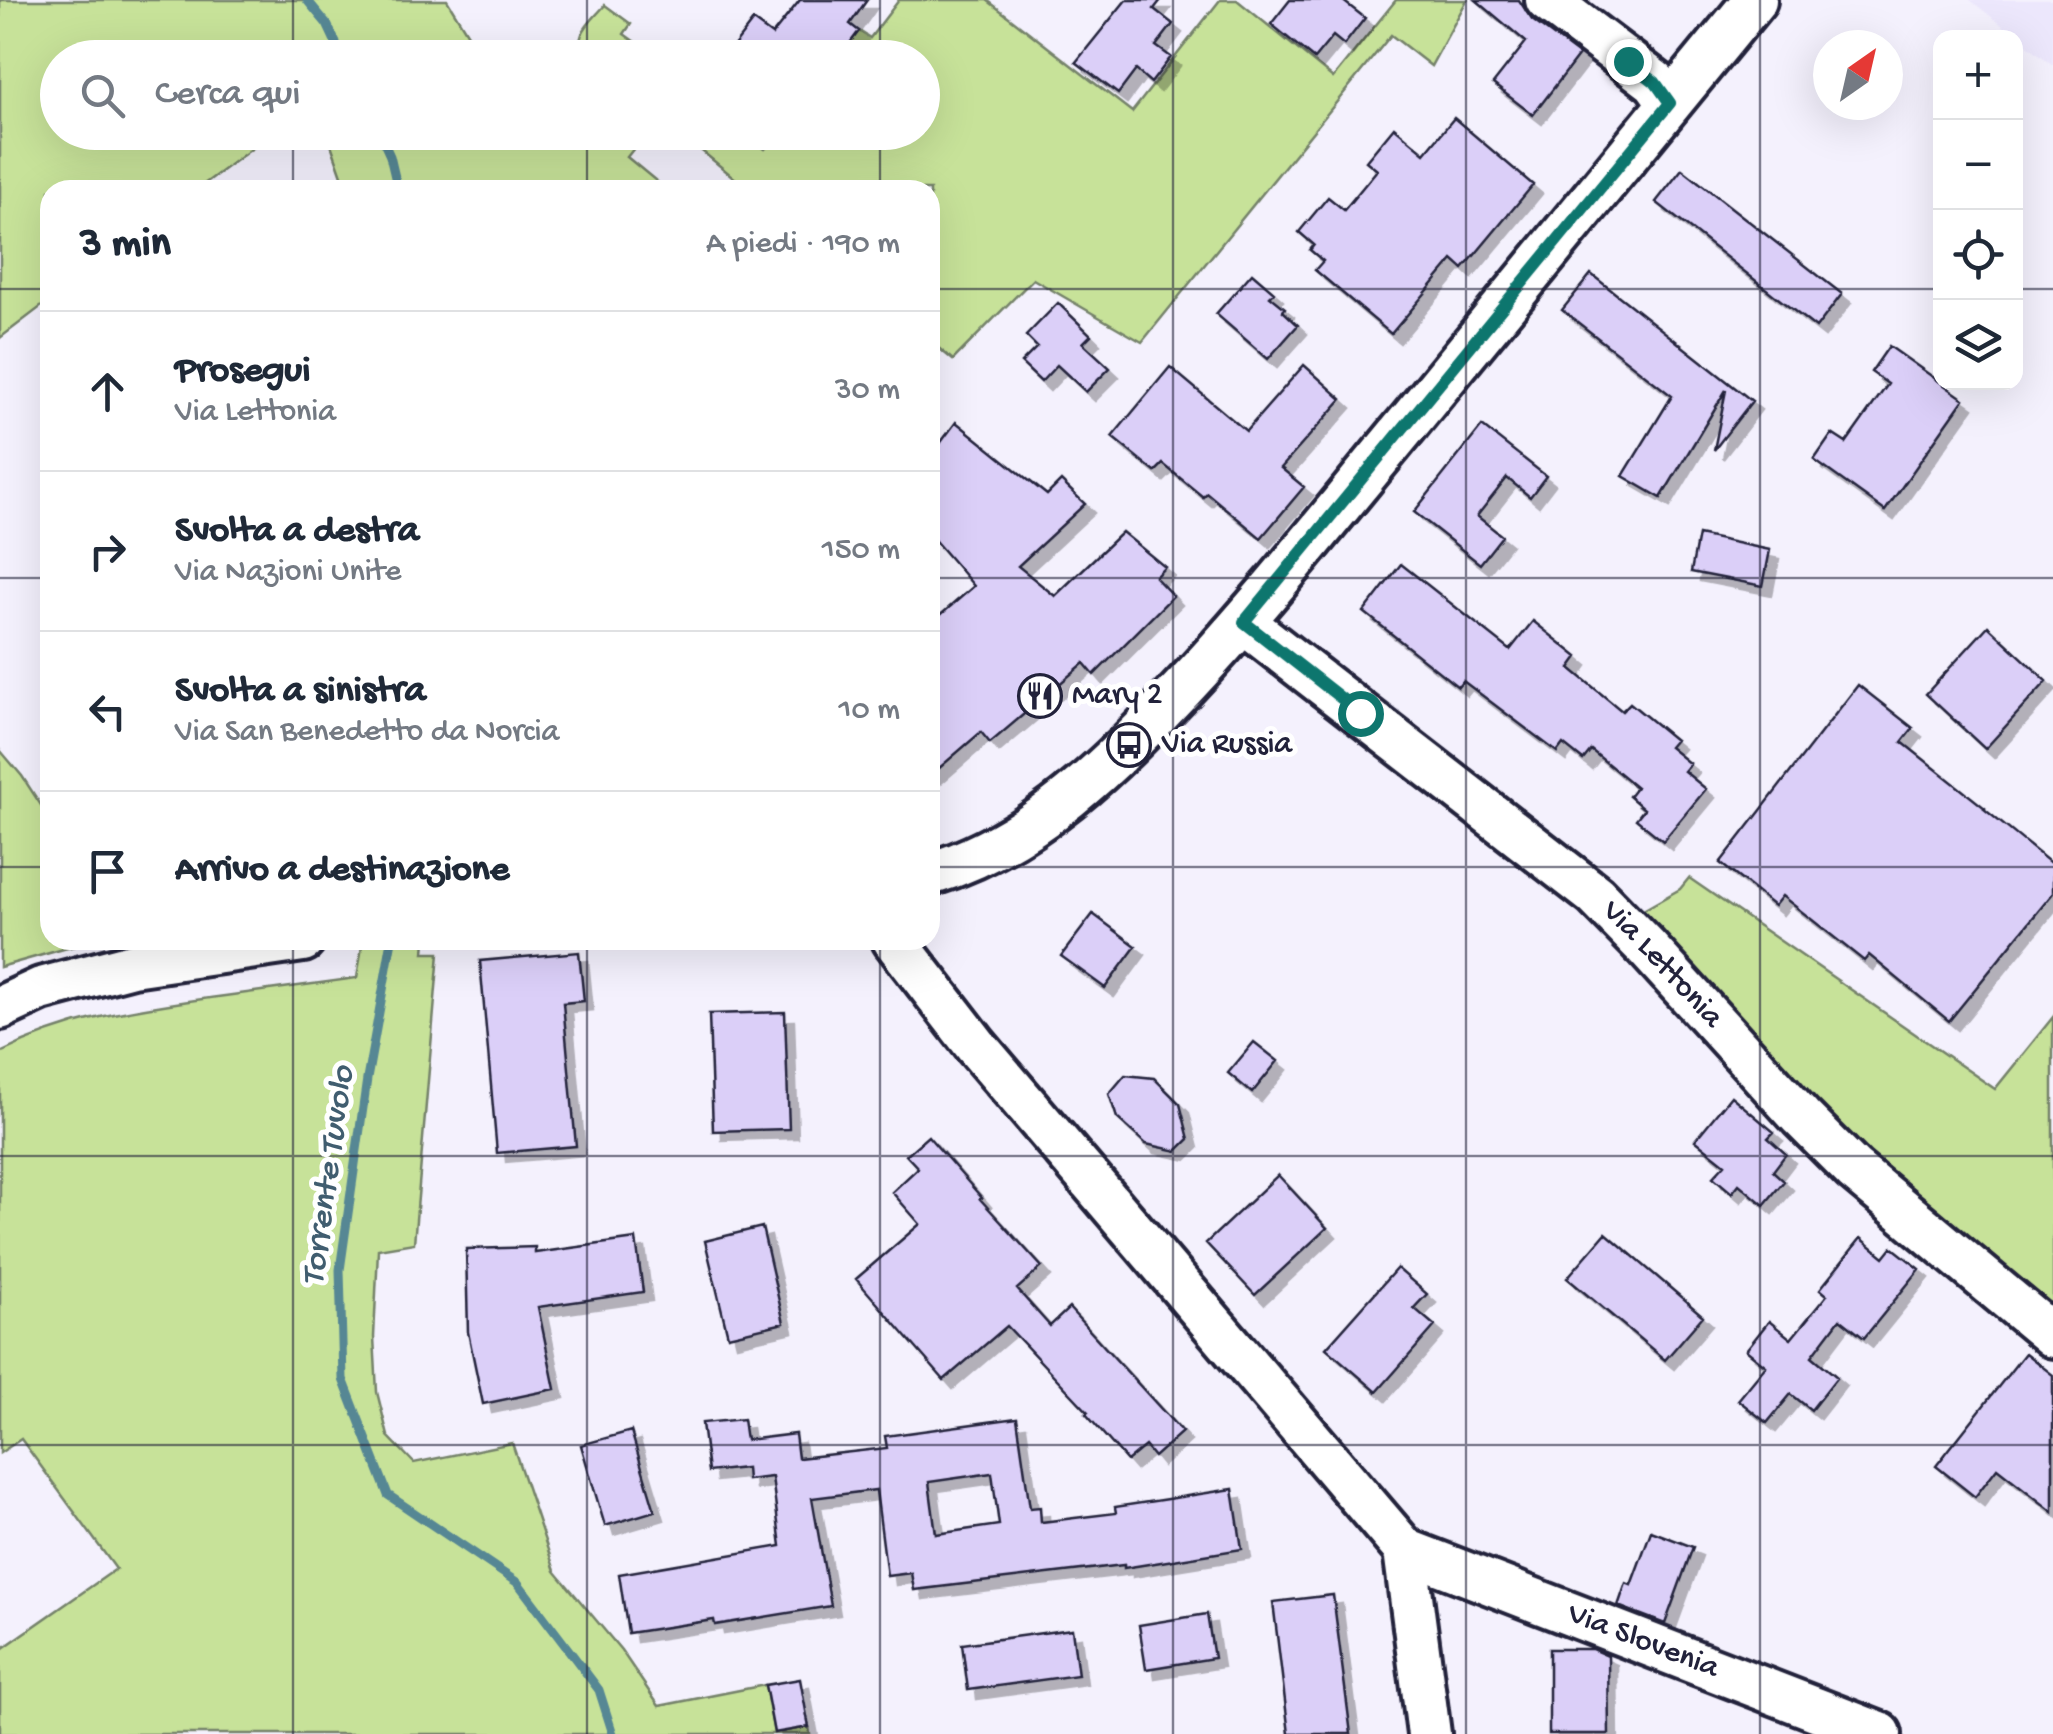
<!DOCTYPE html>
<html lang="it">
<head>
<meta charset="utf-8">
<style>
  body { margin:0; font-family:"Gochi Hand",sans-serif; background:#f6f6f7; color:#1f2937 }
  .controls { position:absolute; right:30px; top:30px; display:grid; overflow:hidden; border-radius:20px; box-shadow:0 10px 40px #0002 }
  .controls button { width:90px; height:90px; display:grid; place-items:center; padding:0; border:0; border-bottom:2px solid #e0e1e3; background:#fff; color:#1f2937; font:50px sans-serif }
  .compass { position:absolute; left:1813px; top:30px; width:90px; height:90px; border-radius:50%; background:#fff; box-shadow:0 10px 40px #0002; rotate:34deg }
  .stop { position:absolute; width:30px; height:30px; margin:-22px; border:8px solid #0f766e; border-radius:50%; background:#fff }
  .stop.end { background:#0f766e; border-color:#fff; box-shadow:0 2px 10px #0008 }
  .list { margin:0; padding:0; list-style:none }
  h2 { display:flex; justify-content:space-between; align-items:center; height:130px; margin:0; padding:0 40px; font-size:42px }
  h2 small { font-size:32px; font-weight:400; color:#747a83 }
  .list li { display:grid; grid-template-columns:65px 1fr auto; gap:30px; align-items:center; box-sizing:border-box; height:160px; padding:0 40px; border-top:2px solid #e0e1e3 }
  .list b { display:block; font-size:38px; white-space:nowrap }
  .list p { margin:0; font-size:32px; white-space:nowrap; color:#747a83 }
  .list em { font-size:32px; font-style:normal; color:#747a83 }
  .icon { flex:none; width:55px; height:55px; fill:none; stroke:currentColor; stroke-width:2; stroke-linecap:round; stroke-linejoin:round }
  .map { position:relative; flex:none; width:2053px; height:1734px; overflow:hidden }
  .search { position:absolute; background:#fff; box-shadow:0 10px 40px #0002; left:40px; top:40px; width:900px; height:110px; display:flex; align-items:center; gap:25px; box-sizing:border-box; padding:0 35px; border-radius:55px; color:#747a83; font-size:38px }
  .panel { position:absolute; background:#fff; box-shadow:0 10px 40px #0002; left:40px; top:180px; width:900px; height:770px; border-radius:30px }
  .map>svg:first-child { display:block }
  .built { fill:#ece7fc }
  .green { fill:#c7e299; stroke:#74826a; stroke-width:2.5 }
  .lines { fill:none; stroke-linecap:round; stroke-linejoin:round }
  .stream { stroke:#568794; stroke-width:9 }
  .building { fill:#dbcff8; stroke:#22223b; stroke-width:2.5; fill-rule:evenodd; filter:url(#shadow) }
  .minor-casing { stroke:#22223b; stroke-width:50 }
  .minor { stroke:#fff; stroke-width:42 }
  .route { stroke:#0f766e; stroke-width:12 }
  .grid { fill:none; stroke:#22223b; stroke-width:2.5; stroke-opacity:0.55 }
  .labels { text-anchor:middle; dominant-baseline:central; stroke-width:10; stroke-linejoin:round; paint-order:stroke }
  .poi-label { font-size:32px; fill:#22223b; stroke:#fff; text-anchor:start }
  .street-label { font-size:32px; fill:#22223b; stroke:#fff }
  .water-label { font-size:35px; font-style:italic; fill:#405d6f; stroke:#fff }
</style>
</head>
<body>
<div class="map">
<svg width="2053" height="1734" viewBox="0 0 2053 1734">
  <defs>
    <filter id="shadow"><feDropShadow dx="9" dy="9" stdDeviation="0" flood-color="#0004"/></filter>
  </defs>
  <rect width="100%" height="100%" fill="#f4f1fd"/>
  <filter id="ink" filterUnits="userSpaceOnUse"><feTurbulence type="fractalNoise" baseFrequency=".01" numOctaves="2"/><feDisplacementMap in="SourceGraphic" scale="20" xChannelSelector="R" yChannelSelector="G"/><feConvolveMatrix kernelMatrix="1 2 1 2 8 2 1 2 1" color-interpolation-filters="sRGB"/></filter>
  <g filter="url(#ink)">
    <path class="built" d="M 1970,0 L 2053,0 L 2053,65 Z"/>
    <path class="green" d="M 0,0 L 447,0 L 482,57 L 58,58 L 58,132 L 273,133 L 196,190 L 50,190 L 50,300 L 0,338 Z
      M 899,0 L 987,0 L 1132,112 L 1220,0 L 1237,0 L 1333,78 L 1396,0 L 1467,0 L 1431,66 L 1391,35 L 1142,342 L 1033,279 L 953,360 L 930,341 L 930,190 L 749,190 L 680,133 L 744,133 L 765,149 L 779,133 L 922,132 L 922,58 L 838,57 L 859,31 L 870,38 Z
      M 605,5 L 631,24 L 624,34 L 656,57 L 587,58 C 569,37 591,22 605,5 Z
      M 327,133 L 635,133 L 642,138 L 627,157 L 667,190 L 347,190 Z
      M 0,750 L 22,776 L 50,819 L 50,940 L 73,940 L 74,946 L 0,967 Z
      M 1689,878 L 1995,1089 L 2053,1017 L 2053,1315 L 1799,1097 L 1717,992 L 1665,947 L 1636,914 L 1680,889 Z
      M 363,940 L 425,940 L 424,953 L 439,953 L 414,1243 L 378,1249 L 374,1337 L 377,1392 L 388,1436 L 414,1463 L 512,1443 L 555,1571 L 621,1650 L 659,1706 L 765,1685 L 774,1733 L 809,1727 L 810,1734 L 0,1734 L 0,1645 L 3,1648 L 116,1569 L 21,1439 L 0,1453 L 0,1053 C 70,1018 134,1009 210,998 C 259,991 308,985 357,978 Z"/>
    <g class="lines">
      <path class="stream" d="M 307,0 L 327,24 L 343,58
        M 379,132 L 390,156 L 398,190
        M 392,940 L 367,1079 L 340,1270 L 343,1379 L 388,1495 L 518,1583 L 599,1690 L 613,1734"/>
    </g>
    <path class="building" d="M 800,0 L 867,0 L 850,24 L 859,31 L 841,55 L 831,47 L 823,58 L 747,58 L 733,47 L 753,21 L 772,35 Z
      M 1126,0 L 1161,0 L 1154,9 L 1173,24 L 1156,46 L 1171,57 L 1151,83 L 1136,70 L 1118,94 L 1076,62 Z
      M 1290,0 L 1342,0 L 1365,18 L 1344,45 L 1333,36 L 1314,59 L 1271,24 Z
      M 1476,0 L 1519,0 L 1532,20 L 1579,55 L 1533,115 L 1493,84 L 1526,42 Z
      M 1454,118 L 1533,185 L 1463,269 L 1453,260 L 1391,334 L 1315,270 L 1323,261 L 1310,250 L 1314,245 L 1299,232 L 1328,197 L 1344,210 L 1377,170 L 1366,161 L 1394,127 L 1425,153 Z
      M 1682,169 L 1842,294 L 1816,328 L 1656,202 Z
      M 1252,273 L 1274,292 L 1270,296 L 1285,308 L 1283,311 L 1298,325 L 1268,359 L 1216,314 Z
      M 1591,274 L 1752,401 L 1714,450 L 1726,390 L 1661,498 L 1623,476 L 1672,396 L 1562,310 Z
      M 1058,303 L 1091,335 L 1083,343 L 1110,368 L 1086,392 L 1057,365 L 1041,382 L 1021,363 L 1037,347 L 1026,336 Z
      M 1889,346 L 1964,399 L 1885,511 L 1814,460 L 1832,434 L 1846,443 L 1888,384 L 1871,372 Z
      M 1304,365 L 1342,399 L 1281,468 L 1304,487 L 1261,538 L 1207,493 L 1203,497 L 1163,464 L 1155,472 L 1112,437 L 1170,367 L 1246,431 Z
      M 956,422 L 1047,495 L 1061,481 L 1085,504 L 1018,566 L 1055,596 L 1122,532 L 1165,567 L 1155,577 L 1173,596 L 1094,675 L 1084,663 L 990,743 L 981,732 L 930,776 L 930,624 L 974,586 L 930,535 L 930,457 Z
      M 1482,426 L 1546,476 L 1530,497 L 1507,478 L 1477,516 L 1502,536 L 1480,564 L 1414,512 Z
      M 1698,535 L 1770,550 L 1763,586 L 1691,572 Z
      M 1401,564 L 1510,650 L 1533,621 L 1578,657 L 1570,668 L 1622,711 L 1630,703 L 1675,740 L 1669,747 L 1690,764 L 1684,771 L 1706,789 L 1663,841 L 1636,819 L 1644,809 L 1629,796 L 1636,787 L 1591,750 L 1583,760 L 1563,744 L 1557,752 L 1463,681 L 1458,687 L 1364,612 Z
      M 1988,626 L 2047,681 L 1985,749 L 1926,694 Z
      M 1858,685 L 1913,728 L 1902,742 L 1985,808 L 1984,809 L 2053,865 L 2053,893 L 1949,1021 L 1869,955 L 1864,961 L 1782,896 L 1774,906 L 1720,863 Z
      M 1093,914 L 1136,946 L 1105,988 L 1061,956 Z
      M 579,952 L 584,1001 L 563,1003 L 576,1146 L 497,1153 L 480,961 Z
      M 785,1012 L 789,1129 L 713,1131 L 709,1014 Z
      M 1254,1042 L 1278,1061 L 1252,1093 L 1228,1073 Z
      M 1125,1075 L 1154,1078 L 1180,1104 L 1189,1139 L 1177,1151 L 1146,1144 L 1117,1118 L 1109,1094 Z
      M 1731,1096 L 1774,1132 L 1768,1138 L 1786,1154 L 1773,1171 L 1784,1181 L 1764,1205 L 1739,1184 L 1732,1193 L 1713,1177 L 1725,1164 L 1695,1140 Z
      M 928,1136 L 982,1198 L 980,1199 L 1042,1267 L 1017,1289 L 1050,1326 L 1069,1308 L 1182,1432 L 1154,1457 L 1145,1446 L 1127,1461 L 1086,1414 L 1088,1412 L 1007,1326 L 944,1380 L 856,1279 L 920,1224 L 892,1192 L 918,1168 L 906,1155 Z
      M 1278,1175 L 1327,1228 L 1255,1295 L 1206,1243 Z
      M 762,1227 L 784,1323 L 728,1336 L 705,1241 Z
      M 1606,1233 L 1703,1316 L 1665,1360 L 1567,1278 Z
      M 1861,1238 L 1884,1257 L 1892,1247 L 1920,1269 L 1864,1338 L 1840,1319 L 1812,1356 L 1837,1377 L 1811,1410 L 1791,1394 L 1767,1423 L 1738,1400 L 1766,1366 L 1746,1350 L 1769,1321 L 1791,1339 L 1827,1295 L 1820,1289 Z
      M 636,1239 L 643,1292 L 538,1307 L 555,1389 L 483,1404 L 468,1332 L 466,1249 L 535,1247 L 535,1253 Z
      M 1397,1268 L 1427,1294 L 1414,1308 L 1435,1326 L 1377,1392 L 1326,1348 Z
      M 2025,1353 L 2053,1375 L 2053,1512 L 1997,1468 L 1975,1497 L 1936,1466 Z
      M 1017,1418 L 1030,1508 L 1040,1507 L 1041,1522 L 1116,1513 L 1115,1507 L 1233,1489 L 1242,1549 L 1124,1568 L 1124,1565 L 914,1590 L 911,1573 L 887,1576 L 876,1490 L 812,1498 L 831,1606 L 715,1625 L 714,1620 L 628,1633 L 619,1574 L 781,1546 L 772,1477 L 747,1480 L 746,1468 L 708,1472 L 702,1423 L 743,1419 L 746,1440 L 795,1434 L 798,1458 L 887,1448 L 885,1436 ZM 992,1473 L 999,1525 L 936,1534 L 929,1482 Z
      M 631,1431 L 655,1511 L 605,1526 L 581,1445 Z
      M 1651,1531 L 1693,1547 L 1665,1624 L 1618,1606 L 1626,1583 L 1631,1585 Z
      M 1333,1595 L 1351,1734 L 1289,1734 L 1273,1602 Z
      M 1207,1614 L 1214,1658 L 1146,1669 L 1139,1625 Z
      M 1072,1629 L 1078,1675 L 968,1690 L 962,1644 Z
      M 1549,1649 L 1592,1649 L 1608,1656 L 1609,1734 L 1549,1734 Z
      M 800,1679 L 809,1727 L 774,1733 L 765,1685 Z"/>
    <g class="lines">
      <g class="minor-casing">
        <g id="minor">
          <path d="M 1547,0 L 1655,82 L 1670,103"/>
          <path id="s1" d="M 1243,622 L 1595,895 L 1646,947 L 1801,1117 L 1854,1170 L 2053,1336"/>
          <path d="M 930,874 C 1035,842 1110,765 1183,688 C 1263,603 1335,511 1409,422 C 1524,281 1639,140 1755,0"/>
          <path d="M 894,940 L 976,1046 L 1405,1550 L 1429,1734"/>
          <path d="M 0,1008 L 41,989 L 132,965 L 303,940"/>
          <path id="s2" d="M 1405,1550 L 1880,1734"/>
        </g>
      </g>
      <use href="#minor" class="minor"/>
    </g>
  </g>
  <g class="lines" filter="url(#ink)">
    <path class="route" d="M 1360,713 L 1244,622 L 1670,103 L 1655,82 L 1628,61"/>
  </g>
  <path class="grid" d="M 293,0 L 293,58M 587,0 L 587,58M 880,0 L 880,58M 1173,0 L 1173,1734M 1466,0 L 1466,1734M 1760,0 L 1760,1734M 293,132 L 293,190M 587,132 L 587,190M 880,132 L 880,190M 0,289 L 50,289M 930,289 L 1940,289M 2016,289 L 2053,289M 0,578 L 50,578M 930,578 L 2053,578M 0,867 L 50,867M 930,867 L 2053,867M 293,940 L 293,1734M 587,940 L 587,1734M 880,940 L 880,1734M 0,1156 L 2053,1156M 0,1445 L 2053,1445"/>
  <defs>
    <g id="restaurant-ring" transform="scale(2.25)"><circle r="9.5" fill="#fff" stroke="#22223b" stroke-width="1.5"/><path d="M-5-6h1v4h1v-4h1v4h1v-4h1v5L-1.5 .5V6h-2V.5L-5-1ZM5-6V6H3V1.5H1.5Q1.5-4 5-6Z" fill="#22223b"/></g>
    <g id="bus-ring" transform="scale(2.25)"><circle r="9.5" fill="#fff" stroke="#22223b" stroke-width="1.5"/><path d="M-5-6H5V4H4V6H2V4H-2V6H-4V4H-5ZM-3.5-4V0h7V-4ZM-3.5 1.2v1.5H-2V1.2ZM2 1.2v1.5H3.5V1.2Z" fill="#22223b"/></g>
  </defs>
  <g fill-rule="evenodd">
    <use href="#restaurant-ring" x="1040" y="696"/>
    <use href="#bus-ring" x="1129" y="745"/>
  </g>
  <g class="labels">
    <g class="poi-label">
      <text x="1072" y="696">Mary 2</text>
      <text x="1162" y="745">Via Russia</text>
    </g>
    <g class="street-label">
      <text stroke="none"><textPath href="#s1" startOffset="542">Via Lettonia</textPath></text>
      <text stroke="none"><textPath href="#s2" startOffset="255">Via Slovenia</textPath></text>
    </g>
    <g class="water-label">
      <text transform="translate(330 1176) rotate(-82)">Torrente Tuvolo</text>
    </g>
  </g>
</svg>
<div class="controls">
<button>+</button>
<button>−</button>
<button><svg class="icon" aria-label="locate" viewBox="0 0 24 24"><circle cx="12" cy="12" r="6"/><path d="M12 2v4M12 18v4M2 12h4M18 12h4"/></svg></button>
<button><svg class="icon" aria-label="layers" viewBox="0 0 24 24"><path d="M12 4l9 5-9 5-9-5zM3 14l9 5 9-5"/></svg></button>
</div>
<svg class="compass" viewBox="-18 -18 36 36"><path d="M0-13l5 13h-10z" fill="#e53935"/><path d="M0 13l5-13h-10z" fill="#747a83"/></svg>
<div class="stop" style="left:1360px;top:713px"></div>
<div class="stop end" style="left:1628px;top:61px"></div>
<div class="search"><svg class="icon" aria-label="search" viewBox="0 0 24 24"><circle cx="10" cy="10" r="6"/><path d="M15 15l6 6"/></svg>Cerca qui</div>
<section class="panel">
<h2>3 min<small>A piedi · 190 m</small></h2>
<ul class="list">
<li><svg class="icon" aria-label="ahead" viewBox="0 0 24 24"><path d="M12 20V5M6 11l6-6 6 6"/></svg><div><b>Prosegui</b><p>Via Lettonia</p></div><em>30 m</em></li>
<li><svg class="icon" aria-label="right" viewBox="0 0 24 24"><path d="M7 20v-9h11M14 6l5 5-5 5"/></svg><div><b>Svolta a destra</b><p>Via Nazioni Unite</p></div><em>150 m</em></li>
<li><svg class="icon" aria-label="left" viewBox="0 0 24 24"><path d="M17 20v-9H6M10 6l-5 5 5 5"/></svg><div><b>Svolta a sinistra</b><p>Via San Benedetto da Norcia</p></div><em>10 m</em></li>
<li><svg class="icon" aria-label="arrive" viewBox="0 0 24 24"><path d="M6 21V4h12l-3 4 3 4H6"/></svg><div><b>Arrivo a destinazione</b></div></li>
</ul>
</section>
</div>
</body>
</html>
